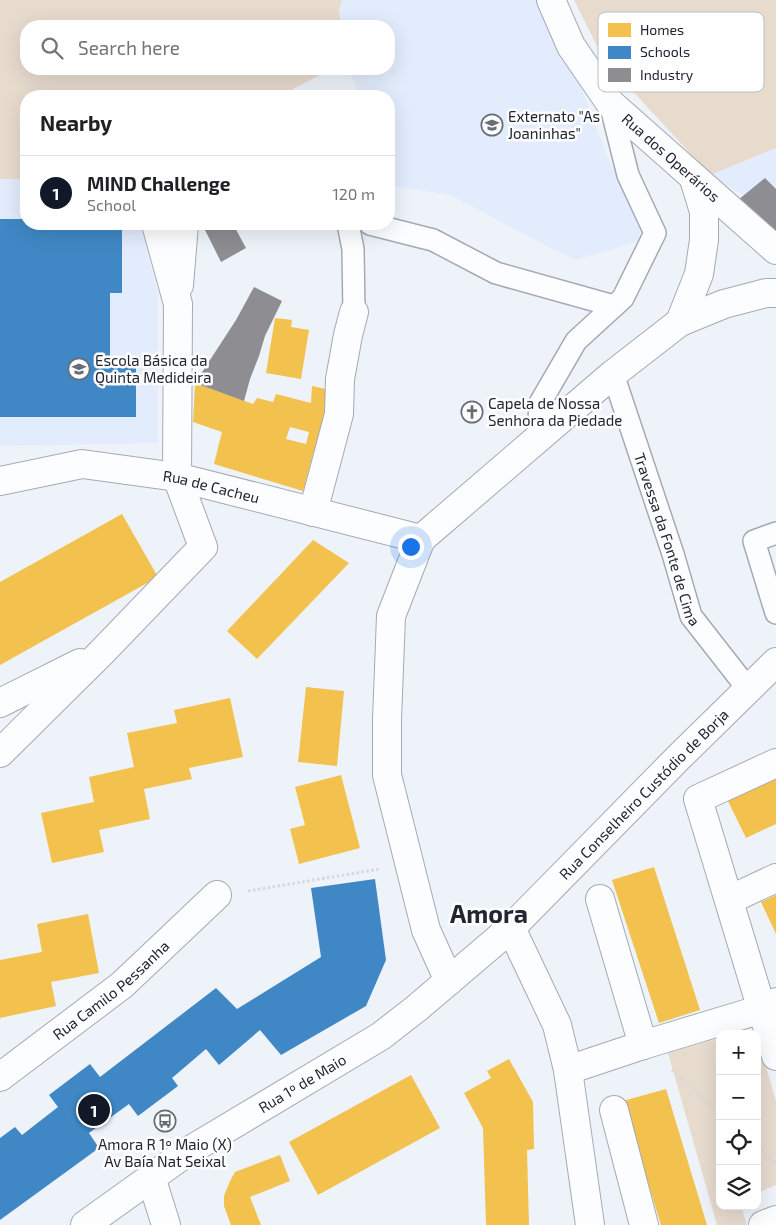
<!DOCTYPE html>
<html lang="en">
<head>
<meta charset="utf-8">
<style>
  body { margin:0; font-family:"Exo 2",sans-serif; background:#f6f6f6; color:#202124 }
  .controls { position:absolute; right:15px; bottom:15px; display:grid; overflow:hidden; border-radius:10px; box-shadow:0 5px 20px #0002 }
  .controls button { width:45px; height:45px; display:grid; place-items:center; padding:0; border:0; border-bottom:1px solid #e0e0e0; background:#fff; color:#202124; font:25px sans-serif }
  .you { position:absolute; left:410px; top:546px; width:18px; height:18px; margin:-12px; border:4px solid #fff; border-radius:50%; background:#1a73e8; box-shadow:0 0 0 8px #1a73e833 }
  .badge { display:grid; place-items:center; width:32px; height:32px; border-radius:50%; background:#111827; color:#fff; font-size:16px; font-weight:700 }
  .pin { position:absolute; translate:-50% -50%; border:2px solid #fff; box-shadow:0 1px 5px #0006 }
  .list { margin:0; padding:0; list-style:none }
  h2 { display:flex; justify-content:space-between; align-items:center; height:65px; margin:0; padding:0 20px; font-size:21px }
  h2 small { font-size:16px; font-weight:400; color:#757577 }
  .list li { display:grid; grid-template-columns:32px 1fr auto; gap:15px; align-items:center; box-sizing:border-box; height:75px; padding:0 20px; border-top:1px solid #e0e0e0 }
  .list b { display:block; font-size:19px; white-space:nowrap }
  .list p { margin:0; font-size:16px; white-space:nowrap; color:#757577 }
  .list em { font-size:16px; font-style:normal; color:#757577 }
  .icon { flex:none; width:28px; height:28px; fill:none; stroke:currentColor; stroke-width:2; stroke-linecap:round; stroke-linejoin:round }
  .map { position:relative; flex:none; width:776px; height:1225px; overflow:hidden }
  .search { position:absolute; background:#fff; box-shadow:0 5px 20px #0002; left:20px; top:20px; width:375px; height:55px; display:flex; align-items:center; gap:12px; box-sizing:border-box; padding:0 18px; border-radius:20px; color:#757577; font-size:19px }
  .panel { position:absolute; background:#fff; box-shadow:0 5px 20px #0002; left:20px; top:90px; width:375px; height:140px; border-radius:20px }
  .map>svg:first-child { display:block }
  .built { fill:#e2ecfc }
  .green { fill:#e7dbce }
  .homes { fill:#f2c14e; fill-rule:evenodd }
  .schools { fill:#3f88c5 }
  .industry { fill:#8d8d92 }
  .lines { fill:none; stroke-linecap:round; stroke-linejoin:round }
  .pedestrian-casing { stroke:#a5aab2; stroke-width:24 }
  .minor-casing { stroke:#a5aab2; stroke-width:30 }
  .tertiary-casing { stroke:#a5aab2; stroke-width:30 }
  .path { stroke:#d6d8db; stroke-width:3; stroke-dasharray:2.5 2.5; stroke-linecap:butt }
  .pedestrian { stroke:#fcfdfe; stroke-width:21 }
  .minor { stroke:#fcfdfe; stroke-width:28 }
  .tertiary { stroke:#fcfdfe; stroke-width:28 }
  .labels { text-anchor:middle; dominant-baseline:central; stroke-width:5; stroke-linejoin:round; paint-order:stroke }
  .poi-label { font-size:15px; fill:#202732; stroke:#fefefe; text-anchor:start }
  .street-label { font-size:15px; fill:#202732; stroke:#fefefe }
  .town-label { font-size:25px; font-weight:bold; fill:#202732; stroke:#fefefe }
  .key { fill:#fefefe; stroke:#bbbec1; stroke-width:1 }
  .key-label { font-size:14px; fill:#202732 }
</style>
</head>
<body>
<div class="map">
<svg width="776" height="1225" viewBox="0 0 776 1225">
  <rect width="100%" height="100%" fill="#eef3fa"/>
  <path class="built" d="M 342,0 L 540,0 L 578,79 L 606,154 L 644,225 L 637,242 L 574,260 L 450,195 L 390,185 L 390,165 L 389,162 L 389,96 L 361,96 L 347,69 L 389,69 L 389,26 L 341,26 L 339,10 Z
    M 776,148 L 776,215 L 710,175 Z
    M 0,179 L 26,179 L 26,224 L 140,224 L 158,294 L 158,443 L 0,446 Z"/>
  <path class="green" d="M 0,0 L 342,0 L 339,10 L 341,26 L 26,26 L 26,69 L 331,69 L 280,96 L 26,96 L 26,179 L 0,179 Z
    M 574,0 L 776,0 L 776,148 L 710,175 L 604,60 Z
    M 757,1035 L 776,1101 L 776,1185 L 757,1193 Z
    M 720,1038 L 720,1206 L 741,1206 L 747,1225 L 717,1225 L 668,1053 Z"/>
  <path class="homes" d="M 275,318 L 292,320 L 291,327 L 309,330 L 301,379 L 266,373 Z
    M 195,383 L 253,404 L 257,398 L 273,402 L 276,394 L 311,403 L 312,386 L 330,390 L 319,447 L 315,447 L 303,491 L 214,464 L 222,432 L 193,422 ZM 290,427 L 309,432 L 306,444 L 286,439 Z
    M 122,514 L 158,577 L 0,665 L 0,582 Z
    M 313,540 L 349,563 L 257,659 L 227,631 Z
    M 306,687 L 344,691 L 337,766 L 298,762 Z
    M 230,698 L 243,757 L 189,768 L 192,779 L 144,789 L 150,819 L 99,830 L 104,852 L 52,863 L 41,813 L 94,802 L 89,777 L 134,767 L 127,733 L 177,723 L 174,710 Z
    M 776,773 L 776,824 L 746,838 L 726,797 Z
    M 341,775 L 360,848 L 299,864 L 290,829 L 305,825 L 295,787 Z
    M 654,867 L 700,1010 L 659,1023 L 612,880 Z
    M 776,895 L 776,934 L 761,902 Z
    M 88,914 L 99,973 L 51,982 L 56,1006 L 0,1018 L 0,960 L 42,952 L 37,924 Z
    M 509,1059 L 533,1102 L 534,1149 L 527,1150 L 529,1225 L 486,1225 L 483,1128 L 464,1093 L 491,1078 L 487,1071 Z
    M 411,1075 L 440,1128 L 318,1195 L 289,1142 Z
    M 666,1089 L 707,1225 L 661,1225 L 623,1101 Z
    M 280,1155 L 290,1181 L 250,1197 L 261,1225 L 231,1225 L 224,1206 L 224,1196 L 230,1181 L 235,1172 Z"/>
  <path class="schools" d="M 24,200 L 26,200 L 26,224 L 122,224 L 122,293 L 110,293 L 110,366 L 136,366 L 136,417 L 0,417 L 0,219 L 24,219 Z
    M 375,879 L 386,960 L 366,1006 L 281,1055 L 260,1030 L 219,1065 L 206,1049 L 172,1078 L 178,1086 L 138,1116 L 129,1104 L 89,1133 L 99,1148 L 0,1220 L 0,1138 L 15,1127 L 22,1135 L 58,1107 L 49,1095 L 90,1064 L 100,1077 L 216,988 L 237,1009 L 321,957 L 311,888 Z"/>
  <path class="industry" d="M 765,178 L 776,189 L 776,234 L 738,200 Z
    M 202,224 L 233,224 L 246,248 L 221,262 Z
    M 254,287 L 282,301 L 265,336 L 259,356 L 250,379 L 244,401 L 195,383 L 236,320 Z"/>
  <g class="lines">
    <g class="pedestrian-casing">
      <g id="pedestrian">
        <path d="M 348,224 L 353,249 L 354,312"/>
        <path d="M 370,224 L 433,240 L 496,273 L 614,306"/>
        <path id="s1" d="M 613,374 L 673,554 L 691,616 L 748,689"/>
        <path d="M 538,439 L 540,403 L 576,341 L 623,298 L 655,233 L 628,175 L 610,103"/>
        <path d="M 776,533 L 754,541 L 776,613"/>
      </g>
    </g>
    <g class="minor-casing">
      <g id="minor">
        <path d="M 179,285 L 184,224"/>
        <path id="s2" d="M 0,481 L 82,464 L 177,477 L 421,539"/>
        <path d="M 313,512 L 339,414 L 340,379 L 348,335 L 354,312"/>
        <path d="M 0,703 L 80,663"/>
        <path d="M 0,753 L 102,652 L 203,547 L 177,477 L 178,304 L 156,224"/>
        <path d="M 776,763 L 698,799 L 776,1056"/>
        <path d="M 600,899 L 643,1045"/>
        <path d="M 729,900 L 776,878"/>
        <path d="M 511,928 L 557,1025 L 568,1070 L 590,1225"/>
        <path d="M 568,1070 L 643,1045 L 762,1009 L 776,1002"/>
        <path id="s3" d="M 0,1077 L 122,985 L 217,895"/>
        <path d="M 614,1110 L 644,1225"/>
        <path d="M 151,1177 L 166,1225"/>
        <path d="M 763,1225 L 776,1220"/>
      </g>
    </g>
    <g class="tertiary-casing">
      <g id="tertiary">
        <path id="s4" d="M 551,0 L 571,46 L 610,103 L 776,250"/>
        <path d="M 680,322 L 699,274 L 704,240 L 704,212 L 694,179"/>
        <path d="M 449,981 L 426,930 L 387,775 L 387,720 L 391,616 L 421,539 L 613,374 L 680,322 L 724,304 L 766,293 L 776,293"/>
        <path id="s5" d="M 85,1225 L 187,1152 L 381,1036 L 417,1008 L 511,928 L 678,758 L 776,662"/>
      </g>
    </g>
    <path class="path" d="M 248,891 L 380,869
      M 672,1070 L 720,1113
      M 757,1147 L 776,1163"/>
    <use href="#pedestrian" class="pedestrian"/>
    <use href="#minor" class="minor"/>
    <use href="#tertiary" class="tertiary"/>
  </g>
  <defs>
    <g id="school-ring" transform="scale(1.125)"><circle r="9.5" fill="#fefefe" stroke="#686e78" stroke-width="1.5"/><path d="M0-5L7-2L0 1L-7-2ZM-4 1L0 2.5L4 1V4Q0 6-4 4Z" fill="#686e78"/></g>
    <g id="church-ring" transform="scale(1.125)"><circle r="9.5" fill="#fefefe" stroke="#686e78" stroke-width="1.5"/><path d="M-1.2-6h2.4v3.5h3.3v2.4h-3.3V6h-2.4V-.1h-3.3v-2.4h3.3Z" fill="#686e78"/></g>
    <g id="bus-ring" transform="scale(1.125)"><circle r="9.5" fill="#fefefe" stroke="#686e78" stroke-width="1.5"/><path d="M-5-6H5V4H4V6H2V4H-2V6H-4V4H-5ZM-3.5-4V0h7V-4ZM-3.5 1.2v1.5H-2V1.2ZM2 1.2v1.5H3.5V1.2Z" fill="#686e78"/></g>
  </defs>
  <g fill-rule="evenodd">
    <use href="#school-ring" x="492" y="125"/>
    <use href="#school-ring" x="79" y="369"/>
    <use href="#church-ring" x="472" y="412"/>
    <use href="#bus-ring" x="165" y="1121"/>
  </g>
  <g class="labels">
    <g class="poi-label">
      <text x="508" y="116">Externato "As<tspan x="508" dy="17">Joaninhas"</tspan></text>
      <text x="95" y="360">Escola Básica da<tspan x="95" dy="17">Quinta Medideira</tspan></text>
      <text x="488" y="403">Capela de Nossa<tspan x="488" dy="17">Senhora da Piedade</tspan></text>
      <text x="165" y="1144" text-anchor="middle">Amora R 1º Maio (X)<tspan x="165" dy="17">Av Baía Nat Seixal</tspan></text>
    </g>
    <g class="street-label">
      <text stroke="none"><textPath href="#s4" startOffset="201">Rua dos Operários</textPath></text>
      <text stroke="none"><textPath href="#s2" startOffset="215">Rua de Cacheu</textPath></text>
      <text stroke="none"><textPath href="#s1" startOffset="174">Travessa da Fonte de Cima</textPath></text>
      <text stroke="none"><textPath href="#s5" startOffset="709">Rua Conselheiro Custódio de Borja</textPath></text>
      <text stroke="none"><textPath href="#s3" startOffset="141">Rua Camilo Pessanha</textPath></text>
      <text transform="translate(302 1083) rotate(-31)">Rua 1º de Maio</text>
    </g>
    <g class="town-label">
      <text x="489" y="913">Amora</text>
    </g>
  </g>
  <rect x="598" y="12" width="166" height="80" rx="8" class="key"/>
  <rect x="608" y="23" width="23" height="14" fill="#f2c14e"/>
  <rect x="608" y="46" width="23" height="13" fill="#3f88c5"/>
  <rect x="608" y="68" width="23" height="14" fill="#8d8d92"/>
  <g class="key-label">
    <text x="640" y="35">Homes</text>
    <text x="640" y="57">Schools</text>
    <text x="640" y="80">Industry</text>
  </g>
</svg>
<div class="controls">
<button>+</button>
<button>−</button>
<button><svg class="icon" aria-label="locate" viewBox="0 0 24 24"><circle cx="12" cy="12" r="6"/><path d="M12 2v4M12 18v4M2 12h4M18 12h4"/></svg></button>
<button><svg class="icon" aria-label="layers" viewBox="0 0 24 24"><path d="M12 4l9 5-9 5-9-5zM3 14l9 5 9-5"/></svg></button>
</div>
<div class="you"></div>
<div class="pin badge" style="left:94px;top:1110px">1</div>
<div class="search"><svg class="icon" aria-label="search" viewBox="0 0 24 24"><circle cx="10" cy="10" r="6"/><path d="M15 15l6 6"/></svg>Search here</div>
<section class="panel">
<h2>Nearby<small></small></h2>
<ul class="list">
<li><span class="badge">1</span><div><b>MIND Challenge</b><p>School</p></div><em>120 m</em></li>
</ul>
</section>
</div>
</body>
</html>
